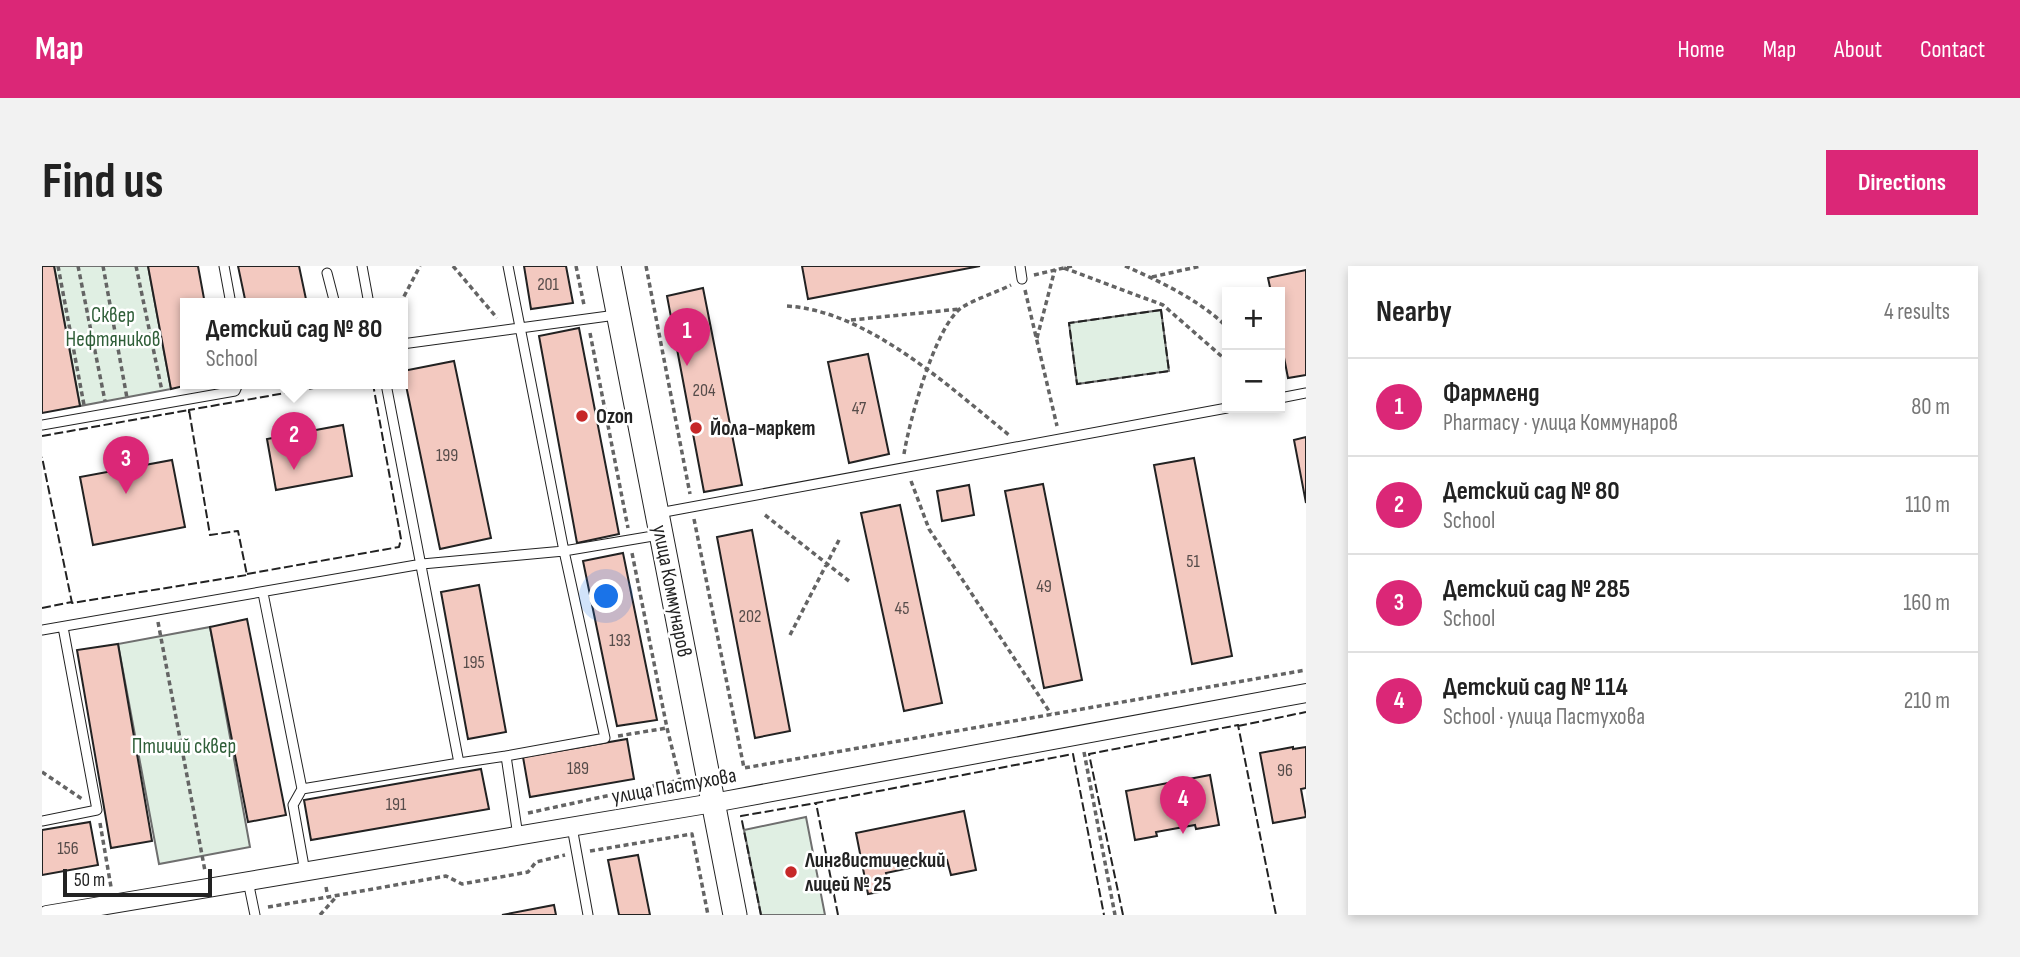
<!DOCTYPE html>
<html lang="en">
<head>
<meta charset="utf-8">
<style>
  body { margin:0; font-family:"Sofia Sans Condensed",sans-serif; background:#f2f2f2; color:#222 }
  .controls { position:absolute; right:21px; top:21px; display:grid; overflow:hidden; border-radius:0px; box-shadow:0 4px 10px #0003 }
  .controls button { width:63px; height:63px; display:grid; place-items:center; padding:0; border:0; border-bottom:2px solid #e0e0e0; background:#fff; color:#222; font:35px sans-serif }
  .scale { position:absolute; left:21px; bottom:18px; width:149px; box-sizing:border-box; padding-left:7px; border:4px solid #222; border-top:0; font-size:19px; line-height:24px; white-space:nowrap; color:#222; -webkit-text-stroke:5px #fff; paint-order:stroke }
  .you { position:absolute; left:565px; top:331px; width:24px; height:24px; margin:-18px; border:5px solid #fff; border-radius:50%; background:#1a73e8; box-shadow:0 0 0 10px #1a73e833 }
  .badge { display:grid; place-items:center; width:46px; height:46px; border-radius:50%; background:#db2777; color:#fff; font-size:23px; font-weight:700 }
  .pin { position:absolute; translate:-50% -58px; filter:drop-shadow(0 2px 4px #0008) }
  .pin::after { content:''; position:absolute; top:37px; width:24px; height:21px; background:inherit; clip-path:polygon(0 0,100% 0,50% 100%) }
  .popup { position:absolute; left:138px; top:32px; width:228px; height:91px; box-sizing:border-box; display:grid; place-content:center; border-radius:0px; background:#fff; filter:drop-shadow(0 2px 5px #0005); font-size:23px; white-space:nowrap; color:#767676 }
  .popup b { font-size:26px; color:#222 }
  .popup::after { content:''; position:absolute; left:50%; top:100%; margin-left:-14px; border:14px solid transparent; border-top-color:#fff }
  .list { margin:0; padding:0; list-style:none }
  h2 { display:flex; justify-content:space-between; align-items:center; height:91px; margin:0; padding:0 28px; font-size:30px }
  h2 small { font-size:23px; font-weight:400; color:#767676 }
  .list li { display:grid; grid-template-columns:46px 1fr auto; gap:21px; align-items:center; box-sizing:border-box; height:98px; padding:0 28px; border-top:2px solid #e0e0e0 }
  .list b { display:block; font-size:26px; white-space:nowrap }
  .list p { margin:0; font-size:23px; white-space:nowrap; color:#767676 }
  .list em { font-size:23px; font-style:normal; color:#767676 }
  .map { position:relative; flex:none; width:1264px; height:649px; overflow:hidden; border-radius:0px }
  header { display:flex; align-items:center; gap:42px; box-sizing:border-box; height:98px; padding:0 35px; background:#db2777; color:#fff }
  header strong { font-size:33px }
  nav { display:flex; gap:38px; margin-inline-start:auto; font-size:24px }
  .intro { display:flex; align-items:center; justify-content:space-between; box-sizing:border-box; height:168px; padding:0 42px }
  h1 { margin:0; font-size:49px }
  .button { padding:18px 32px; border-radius:0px; background:#db2777; color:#fff; font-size:24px; font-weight:700 }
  main { display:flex; gap:42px; padding:0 42px }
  aside { flex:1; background:#fff; border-radius:0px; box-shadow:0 4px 10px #0003 }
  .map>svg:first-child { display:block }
  .green { fill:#e0efe3; stroke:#6f6f6f; stroke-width:2 }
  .building { fill:#f3c9c0; stroke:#222; stroke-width:2 }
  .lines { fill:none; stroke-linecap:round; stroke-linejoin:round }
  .service-casing { stroke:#222; stroke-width:11 }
  .minor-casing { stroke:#222; stroke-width:20 }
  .tertiary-casing { stroke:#222; stroke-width:25 }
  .path { stroke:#646464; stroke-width:3.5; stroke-dasharray:5 3.5; stroke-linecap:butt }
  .service { stroke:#fff; stroke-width:9 }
  .minor { stroke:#fff; stroke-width:18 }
  .tertiary { stroke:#fff; stroke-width:23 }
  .fence { stroke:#222; stroke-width:2; stroke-dasharray:9 3.5; stroke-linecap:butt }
  .poi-dot { fill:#c62828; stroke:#fff; stroke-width:2.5 }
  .labels { text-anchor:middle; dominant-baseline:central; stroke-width:5; stroke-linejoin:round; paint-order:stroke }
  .number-label { font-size:18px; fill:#564c4a }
  .park-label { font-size:21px; fill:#2f5e38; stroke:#fff }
  .poi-label { font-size:21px; font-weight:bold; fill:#222; stroke:#fff; text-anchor:start }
  .street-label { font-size:21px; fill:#222; stroke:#fff }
</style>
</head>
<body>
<header>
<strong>Map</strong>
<nav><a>Home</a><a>Map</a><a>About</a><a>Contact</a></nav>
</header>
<div class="intro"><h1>Find us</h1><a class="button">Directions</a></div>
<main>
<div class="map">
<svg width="1264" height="649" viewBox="0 0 1264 649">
  <rect width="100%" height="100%" fill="#fff"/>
  <path class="green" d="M 12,0 L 106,0 L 129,123 L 38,140 Z
    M 1119,44 L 1127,105 L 1035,118 L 1027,57 Z
    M 168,361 L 208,581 L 117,598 L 76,378 Z
    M 764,551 L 783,649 L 719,649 L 702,564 Z"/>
  <path class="building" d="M 0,0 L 12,0 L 38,140 L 0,147 Z
    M 106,0 L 156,0 L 163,38 L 144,38 L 144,118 L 150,118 L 129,123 Z
    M 196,0 L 257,0 L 265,38 L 204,38 Z
    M 482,0 L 524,0 L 531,37 L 489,43 Z
    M 760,0 L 938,0 L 766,33 Z
    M 1264,4 L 1264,109 L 1246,112 L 1238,71 L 1238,26 L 1229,26 L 1226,12 Z
    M 661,22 L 700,219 L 662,226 L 625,30 Z
    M 537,62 L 577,268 L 535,277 L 497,70 Z
    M 826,88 L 847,188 L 807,197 L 786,96 Z
    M 412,95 L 449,272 L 398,283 L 361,105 Z
    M 301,159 L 310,210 L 234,224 L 225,173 Z
    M 1264,171 L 1264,237 L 1252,174 Z
    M 1152,192 L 1190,390 L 1150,398 L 1112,199 Z
    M 130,194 L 143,261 L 51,279 L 38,211 Z
    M 1001,218 L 1040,414 L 1002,422 L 963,225 Z
    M 927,219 L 932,249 L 900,255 L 895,225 Z
    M 858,239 L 900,437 L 862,445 L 819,247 Z
    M 710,264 L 748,465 L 713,472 L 675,271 Z
    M 581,287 L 615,454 L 575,460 L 541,295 Z
    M 437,319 L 464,466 L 426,473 L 399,326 Z
    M 205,353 L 244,549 L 206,556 L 168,361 Z
    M 76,378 L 110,575 L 69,582 L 35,384 Z
    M 585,473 L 592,513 L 488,531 L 481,491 Z
    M 1251,481 L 1251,483 L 1264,481 L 1264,522 L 1259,523 L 1264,551 L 1231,557 L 1218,487 Z
    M 439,503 L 447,543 L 269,574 L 262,534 Z
    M 1168,509 L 1177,559 L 1154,563 L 1153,559 L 1114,566 L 1115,570 L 1093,574 L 1084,525 Z
    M 922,545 L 934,604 L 909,609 L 905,594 L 844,607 L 848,624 L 826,628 L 814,567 Z
    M 48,556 L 56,599 L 0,609 L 0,564 Z
    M 596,589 L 608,649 L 577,649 L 566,594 Z
    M 512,639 L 514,649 L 460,649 Z"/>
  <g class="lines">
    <g class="service-casing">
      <path id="service" d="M 182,0 L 189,38
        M 320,0 L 327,38
        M 466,0 L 522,285 L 563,472 L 464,490 L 476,570
        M 978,0 L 980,13
        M 285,7 L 293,38
        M 360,78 L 574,49
        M 1238,132 L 1264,127
        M 0,159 L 193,125 L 196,118
        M 617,247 L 1185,142
        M 221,327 L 260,523
        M 0,364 L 380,298 L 522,285 L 617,269
        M 417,497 L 464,490
        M 0,555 L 55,544 L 21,361
        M 530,561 L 546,649
        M 263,606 L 251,539 L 260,523 L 417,497 L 344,118
        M 206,615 L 213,649"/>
    </g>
    <g class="minor-casing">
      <path id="minor" d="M 5,649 L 671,537 L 1264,427"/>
    </g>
    <g class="tertiary-casing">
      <path id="tertiary" d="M 567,0 L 693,649"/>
    </g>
    <path class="path" d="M 16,0 L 42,139
      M 36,0 L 63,135
      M 61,0 L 85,132
      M 94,0 L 120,125
      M 411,0 L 455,52
      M 534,0 L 542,39
      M 604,0 L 648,228
      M 1083,0 C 1119,16 1156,33 1185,61
      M 1022,2 L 1121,39 L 1185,95
      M 992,9 L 1030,0
      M 1110,11 L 1159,0
      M 983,24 L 1015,160
      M 358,38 L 378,0
      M 745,40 C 826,45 906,120 967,169
      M 809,54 L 918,43
      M 548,67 L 586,262
      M 995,72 L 1013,3
      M 862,188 C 867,156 893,61 919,42 C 933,33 953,27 969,19
      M 869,215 L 887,263 L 1009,448
      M 723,249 L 807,315
      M 652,253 L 702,502 L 1264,404
      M 116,356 L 163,605
      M 748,369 L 797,274
      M 576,470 L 625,462
      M 1042,486 L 1073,649
      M 0,506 L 40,533
      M 486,547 L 638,514 L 625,462 L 590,287
      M 58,557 L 69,621
      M 548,585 L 650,568 L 666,649
      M 284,621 L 286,631 L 404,610 L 420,618 L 486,606 L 494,596 L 523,589
      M 226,641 L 286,631
      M 278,649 L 294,631"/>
    <use href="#service" class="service"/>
    <use href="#minor" class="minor"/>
    <use href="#tertiary" class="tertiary"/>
    <path class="fence" d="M 1119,44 L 1127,105 L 1035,118 L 1027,57 Z
      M 147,147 L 147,144 L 294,118
      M 0,170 L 147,144 L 168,269 L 196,265 L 205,309 L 30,337 L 0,191
      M 205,308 L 357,281 L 359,273 L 331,118
      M 0,342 L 30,336
      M 1196,460 L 1264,446
      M 719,649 L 699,550 L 774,537 L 774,539
      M 796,649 L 774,537 L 1031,488 L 1062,649
      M 1081,649 L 1047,488 L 1196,459 L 1234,649"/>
  </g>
  <g class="poi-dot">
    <circle cx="540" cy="150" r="7"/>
    <circle cx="654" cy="162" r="7"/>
    <circle cx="749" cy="606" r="7"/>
  </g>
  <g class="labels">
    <g class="number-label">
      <text x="506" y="18">201</text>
      <text x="662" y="124">204</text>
      <text x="817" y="142">47</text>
      <text x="405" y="189">199</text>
      <text x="1151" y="295">51</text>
      <text x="1002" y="320">49</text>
      <text x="860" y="342">45</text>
      <text x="708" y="350">202</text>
      <text x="578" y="374">193</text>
      <text x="432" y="396">195</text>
      <text x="536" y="502">189</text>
      <text x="1243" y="504">96</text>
      <text x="354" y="538">191</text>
      <text x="26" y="582">156</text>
    </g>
    <g class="park-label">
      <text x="71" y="49">Сквер<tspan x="71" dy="24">Нефтяников</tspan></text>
      <text x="142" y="480">Птичий сквер</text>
    </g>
    <g class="poi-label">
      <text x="554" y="150">Ozon</text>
      <text x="668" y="162">Йола-маркет</text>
      <text x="763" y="594">Лингвистический<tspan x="763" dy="24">лицей № 25</tspan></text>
    </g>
    <g class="street-label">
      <text transform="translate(630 325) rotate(79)">улица Коммунаров</text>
      <text transform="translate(632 520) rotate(-10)">улица Пастухова</text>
    </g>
  </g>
</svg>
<div class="controls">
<button>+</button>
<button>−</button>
</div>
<div class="scale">50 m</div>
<div class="you"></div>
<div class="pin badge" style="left:645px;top:100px">1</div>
<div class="pin badge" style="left:252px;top:204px">2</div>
<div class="popup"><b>Детский сад № 80</b>School</div>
<div class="pin badge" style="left:84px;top:228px">3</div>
<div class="pin badge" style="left:1141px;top:568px">4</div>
</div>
<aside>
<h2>Nearby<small>4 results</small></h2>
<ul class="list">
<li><span class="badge">1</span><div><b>Фармленд</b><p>Pharmacy · улица Коммунаров</p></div><em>80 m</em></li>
<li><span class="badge">2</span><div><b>Детский сад № 80</b><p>School</p></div><em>110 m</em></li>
<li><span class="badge">3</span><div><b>Детский сад № 285</b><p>School</p></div><em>160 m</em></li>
<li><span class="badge">4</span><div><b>Детский сад № 114</b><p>School · улица Пастухова</p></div><em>210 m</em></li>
</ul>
</aside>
</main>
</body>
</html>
